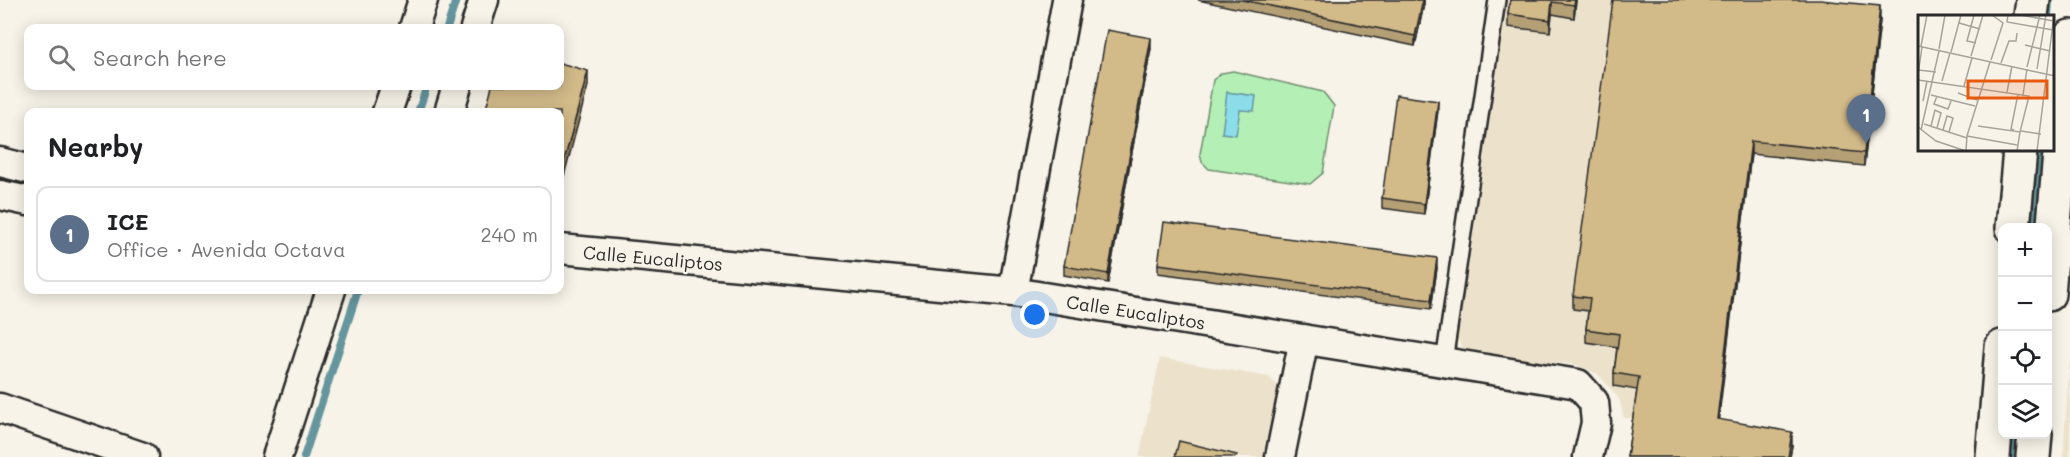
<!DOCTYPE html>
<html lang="en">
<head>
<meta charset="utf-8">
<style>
  body { margin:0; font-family:Mali,sans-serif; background:#f2f2f2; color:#202124 }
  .controls { position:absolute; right:18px; bottom:18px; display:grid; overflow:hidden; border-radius:12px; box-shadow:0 3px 15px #0003 }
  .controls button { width:54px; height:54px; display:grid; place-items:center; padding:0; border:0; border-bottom:2px solid #e0e0e0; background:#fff; color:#202124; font:30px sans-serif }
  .you { position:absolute; left:1035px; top:315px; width:21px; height:21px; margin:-15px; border:4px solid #fff; border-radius:50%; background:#1a73e8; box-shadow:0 0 0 9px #1a73e833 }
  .badge { display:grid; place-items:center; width:39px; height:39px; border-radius:50%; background:#0b8043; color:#fff; font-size:20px; font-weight:700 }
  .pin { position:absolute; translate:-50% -50px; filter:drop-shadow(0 2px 3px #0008) }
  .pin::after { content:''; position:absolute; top:32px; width:21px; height:18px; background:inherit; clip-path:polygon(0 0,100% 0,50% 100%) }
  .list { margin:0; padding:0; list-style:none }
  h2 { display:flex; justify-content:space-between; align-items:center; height:78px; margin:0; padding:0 24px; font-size:26px }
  h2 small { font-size:20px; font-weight:400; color:#757577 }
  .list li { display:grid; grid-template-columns:39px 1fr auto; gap:18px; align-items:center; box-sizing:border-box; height:96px; margin:0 12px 12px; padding:0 12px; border:2px solid #e0e0e0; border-radius:12px }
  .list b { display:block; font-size:22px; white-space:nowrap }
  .list p { margin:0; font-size:20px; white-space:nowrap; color:#757577 }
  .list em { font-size:20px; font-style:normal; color:#757577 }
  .icon { flex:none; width:33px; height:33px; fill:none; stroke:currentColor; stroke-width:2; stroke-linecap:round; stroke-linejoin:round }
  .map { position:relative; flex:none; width:2070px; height:457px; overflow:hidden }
  .search { position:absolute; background:#fff; box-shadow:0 3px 15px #0003; left:24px; top:24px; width:540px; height:66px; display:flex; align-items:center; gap:15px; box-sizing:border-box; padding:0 21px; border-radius:12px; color:#757577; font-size:22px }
  .panel { position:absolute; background:#fff; box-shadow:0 3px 15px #0003; left:24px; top:108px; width:540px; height:186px; border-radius:12px }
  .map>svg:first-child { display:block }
  .built { fill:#ece2cc }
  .green { fill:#b4f0b6; stroke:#708e70; stroke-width:1.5 }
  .water { fill:#8cdce9; stroke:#65959d; stroke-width:1.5 }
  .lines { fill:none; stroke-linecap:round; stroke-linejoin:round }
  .stream { stroke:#65959d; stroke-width:8 }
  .service-casing { stroke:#2b2b2b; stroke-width:20 }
  .minor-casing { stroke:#2b2b2b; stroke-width:33 }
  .secondary-casing { stroke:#2b2b2b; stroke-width:38 }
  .service { stroke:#f7f3e8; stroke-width:15 }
  .minor { stroke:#f7f3e8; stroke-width:28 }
  .secondary { stroke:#f7f3e8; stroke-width:33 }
  .wall { fill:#b5a076; stroke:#2b2b2b; stroke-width:1.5 }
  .shaded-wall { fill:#938260; stroke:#2b2b2b; stroke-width:1.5 }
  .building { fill:#d2ba89; stroke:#2b2b2b; stroke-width:1.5 }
  .labels { text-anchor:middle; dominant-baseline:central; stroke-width:4.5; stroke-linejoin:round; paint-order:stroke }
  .street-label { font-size:18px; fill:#2b2b2b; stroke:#f7f3e8 }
  .inset-road { fill:none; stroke:#a5a39c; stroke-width:1.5 }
  .view { fill:#e8590c; fill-opacity:0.15; stroke:#e8590c; stroke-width:3 }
  .inset-edge { fill:none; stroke:#2b2b2b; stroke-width:3 }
</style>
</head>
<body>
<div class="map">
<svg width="2070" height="457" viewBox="0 0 2070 457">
  <rect width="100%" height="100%" fill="#f7f3e8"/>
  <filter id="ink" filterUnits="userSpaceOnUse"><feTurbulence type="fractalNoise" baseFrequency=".0167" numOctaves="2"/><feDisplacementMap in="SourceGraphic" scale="12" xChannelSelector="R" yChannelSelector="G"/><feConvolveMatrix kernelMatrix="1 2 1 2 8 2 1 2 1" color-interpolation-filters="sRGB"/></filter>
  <g filter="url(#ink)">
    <path class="built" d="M 1507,0 L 1770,0 L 1717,432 L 1636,418 L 1624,418 L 1619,399 L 1598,374 L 1575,365 L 1466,352 L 1460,345 L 1458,338 Z
      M 2070,356 L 2070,457 L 2063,457 Z
      M 1160,358 L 1269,377 L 1282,390 L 1267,457 L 1139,457 Z"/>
    <path class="green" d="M 1233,71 L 1323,92 L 1334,106 L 1323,173 L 1310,184 L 1209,169 L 1202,162 L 1200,154 L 1213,80 L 1222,73 Z"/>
    <path class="water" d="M 1227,92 L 1256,96 L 1254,111 L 1240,110 L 1236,135 L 1222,133 Z"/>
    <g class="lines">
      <path class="stream" d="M 2048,16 L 2049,0
        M 447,28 L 456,0
        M 418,112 L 427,86
        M 2032,228 L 2038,150
        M 304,457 L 358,290
        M 2015,457 L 2017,434"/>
      <g class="service-casing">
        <path id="service" d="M 1444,362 L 1497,0"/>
      </g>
      <g class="minor-casing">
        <path id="minor" d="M 414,28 L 423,0
          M 475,28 L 484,0
          M 387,112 L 396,86
          M 449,112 L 457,86
          M 0,162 L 28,169
          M 0,195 L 28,201
          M 560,249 L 1013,292 L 1578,384 L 1594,402 L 1596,423 L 1588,457
          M 1013,292 L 1067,0
          M 0,408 L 143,457
          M 277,457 L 331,290
          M 1280,457 L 1304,339"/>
      </g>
      <g class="secondary-casing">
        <path id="secondary" d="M 2031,16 L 2033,0
          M 2013,228 L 2020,150
          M 2048,294 L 2070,37
          M 1993,457 L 2002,347
          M 2033,457 L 2035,434"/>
      </g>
      <use href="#service" class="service"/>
      <use href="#minor" class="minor"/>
      <use href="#secondary" class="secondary"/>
    </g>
    <path class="wall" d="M 1198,0 L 1424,0 L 1424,4 L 1415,46 Z
      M 1510,0 L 1576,0 L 1574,18 L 1552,14 L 1550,32 L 1508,27 L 1508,14 Z
      M 1880,20 L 1864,166 L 1751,154 L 1718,419 L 1792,445 L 1790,457 L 1627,457 L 1637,390 L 1614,386 L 1614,373 L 1617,347 L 1586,342 L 1586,329 L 1588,311 L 1573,309 L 1573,296 Z
      M 1151,48 L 1108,283 L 1064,275 L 1064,266 Z
      M 1438,110 L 1424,214 L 1382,208 L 1382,198 Z
      M 1158,264 L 1437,268 L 1431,309 L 1158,273 Z"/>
    <path class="shaded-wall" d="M 1423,0 L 1424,0 L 1424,4 L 1415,46 L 1415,36 Z
      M 1575,0 L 1576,0 L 1574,18 L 1574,5 Z
      M 1552,2 L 1552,14 L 1550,32 L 1550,20 Z
      M 1880,6 L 1880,20 L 1864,166 L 1864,153 Z
      M 1151,38 L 1151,48 L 1108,283 L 1108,274 Z
      M 588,71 L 588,86 L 560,191 L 560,176 Z
      M 1438,101 L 1438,110 L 1424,214 L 1424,204 Z
      M 1751,141 L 1751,154 L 1717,432 L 1717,419 Z
      M 1437,258 L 1437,268 L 1431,309 L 1431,300 Z
      M 1792,432 L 1792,445 L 1790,457 L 1788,457 Z"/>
    <path class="building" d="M 1242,0 L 1423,0 L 1415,36 Z
      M 1510,0 L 1575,0 L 1574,5 L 1552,2 L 1550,20 L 1508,14 Z
      M 1613,0 L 1820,0 L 1880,6 L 1864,153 L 1751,141 L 1717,419 L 1792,432 L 1788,457 L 1627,457 L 1639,377 L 1614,373 L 1619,334 L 1586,329 L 1590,298 L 1573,296 Z
      M 1107,30 L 1151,38 L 1108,274 L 1064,266 Z
      M 560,63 L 588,71 L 560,176 L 560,112 L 485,112 L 492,86 L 560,86 Z
      M 1396,95 L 1438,101 L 1424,204 L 1382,198 Z
      M 1164,222 L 1437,258 L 1431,300 L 1158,264 Z
      M 1179,441 L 1237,455 L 1236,457 L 1175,457 Z"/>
  </g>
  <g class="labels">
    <g class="street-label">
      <text transform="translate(653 258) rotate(5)">Calle Eucaliptos</text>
      <text transform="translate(1136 312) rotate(9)">Calle Eucaliptos</text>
    </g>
  </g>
  <g transform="translate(1918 15)">
    <rect width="136" height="136" fill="#f7f3e8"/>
    <path class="inset-road" d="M 56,0 L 49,26 L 58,28M 90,0 L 89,7 L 135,15M 102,0 L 136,6M 41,8 L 62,14M 107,30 L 132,36M 0,31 L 137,61M 3,31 L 9,0M 21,34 L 27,0M 33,37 L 43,0M 53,41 L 65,0M 73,45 L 85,8 L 74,0M 83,48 L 91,26 L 98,26 L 99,18M 109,52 L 122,0M 119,54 L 128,0M 0,55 L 18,57M 0,60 L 4,32M 0,65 L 111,81 L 102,117 L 60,111M 24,66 L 32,38M 46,71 L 54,43M 89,77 L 94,51M 40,78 L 59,85M 13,80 L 57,91M 105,80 L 109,54M 19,81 L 16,89 L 30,94 L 33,86M 5,86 L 9,66M 6,109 L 49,123M 13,111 L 17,95 L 23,98 L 19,113M 0,112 L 18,126 L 48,136M 3,115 L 21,36M 25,115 L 29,101 L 35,103 L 31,117M 96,115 L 93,114 L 100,79M 103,116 L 123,119M 49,121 L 99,130M 48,136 L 49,121 L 72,47M 99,136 L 102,117M 119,136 L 136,0"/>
    <path class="view" d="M 50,66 L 129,66 L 129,83 L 50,83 Z"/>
    <rect width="136" height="136" class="inset-edge"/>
  </g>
</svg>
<div class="controls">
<button>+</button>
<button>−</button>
<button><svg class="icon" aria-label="locate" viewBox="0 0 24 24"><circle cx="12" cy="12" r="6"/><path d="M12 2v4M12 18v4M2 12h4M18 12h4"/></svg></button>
<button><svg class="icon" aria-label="layers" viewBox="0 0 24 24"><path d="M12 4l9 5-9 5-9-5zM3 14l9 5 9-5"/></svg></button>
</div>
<div class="you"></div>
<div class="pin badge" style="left:1866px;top:144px;background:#5c6f8a">1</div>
<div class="search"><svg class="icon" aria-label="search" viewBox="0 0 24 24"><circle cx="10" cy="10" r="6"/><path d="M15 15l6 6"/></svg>Search here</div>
<section class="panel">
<h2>Nearby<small></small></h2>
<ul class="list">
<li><span class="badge" style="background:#5c6f8a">1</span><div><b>ICE</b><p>Office · Avenida Octava</p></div><em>240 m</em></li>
</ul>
</section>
</div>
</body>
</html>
